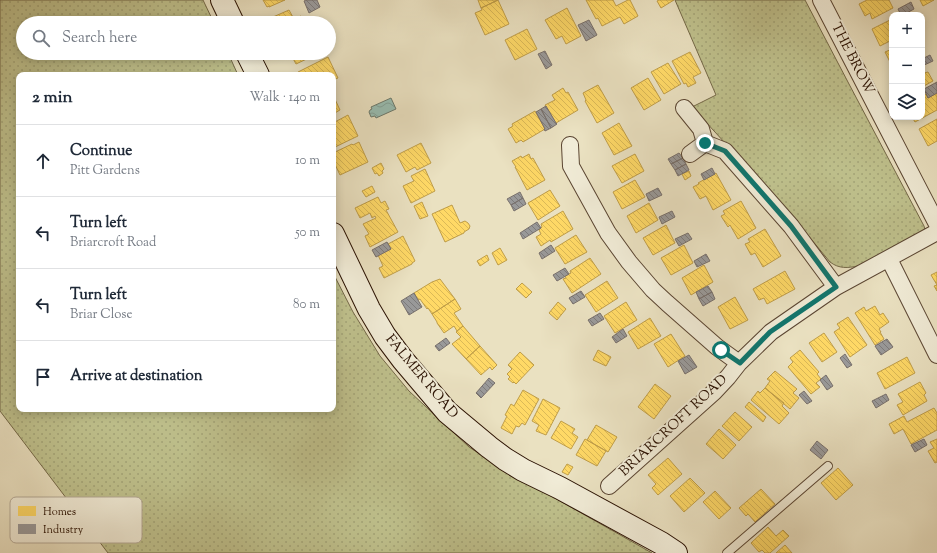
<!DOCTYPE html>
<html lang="en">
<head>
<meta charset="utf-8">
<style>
  body { margin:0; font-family:"Sorts Mill Goudy",serif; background:#f6f6f7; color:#1f2937 }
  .controls { position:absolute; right:12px; top:12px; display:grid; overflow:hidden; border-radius:8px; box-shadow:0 2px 10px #0003 }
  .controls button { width:36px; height:36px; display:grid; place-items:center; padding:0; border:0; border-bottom:1px solid #e0e1e3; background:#fff; color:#1f2937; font:20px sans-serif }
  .stop { position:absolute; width:12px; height:12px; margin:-9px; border:3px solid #0f766e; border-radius:50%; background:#fff }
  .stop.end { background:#0f766e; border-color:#fff; box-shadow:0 1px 4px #0008 }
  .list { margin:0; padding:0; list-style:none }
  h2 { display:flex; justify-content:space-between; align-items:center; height:52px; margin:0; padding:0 16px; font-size:17px }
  h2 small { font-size:13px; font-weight:400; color:#747a83 }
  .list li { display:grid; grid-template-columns:26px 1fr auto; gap:12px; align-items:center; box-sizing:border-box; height:72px; padding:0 16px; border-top:1px solid #e0e1e3 }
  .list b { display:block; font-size:15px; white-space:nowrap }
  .list p { margin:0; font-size:13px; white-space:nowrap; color:#747a83 }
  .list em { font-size:13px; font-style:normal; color:#747a83 }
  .icon { flex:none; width:22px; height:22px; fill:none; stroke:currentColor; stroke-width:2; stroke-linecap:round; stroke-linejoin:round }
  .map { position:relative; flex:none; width:937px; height:553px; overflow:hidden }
  .search { position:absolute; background:#fff; box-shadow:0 2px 10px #0003; left:16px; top:16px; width:320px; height:44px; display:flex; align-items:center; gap:10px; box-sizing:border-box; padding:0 14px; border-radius:22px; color:#747a83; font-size:15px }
  .panel { position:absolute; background:#fff; box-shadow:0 2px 10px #0003; left:16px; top:72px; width:320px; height:340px; border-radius:8px }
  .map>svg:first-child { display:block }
  .grass { fill:url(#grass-dots); stroke:#746948 }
  .water { fill:url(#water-waves); stroke:#6c796c }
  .homes { fill:url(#homes-back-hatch); stroke:#bf9d48 }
  .industry { fill:url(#industry-back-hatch); stroke:#78706c }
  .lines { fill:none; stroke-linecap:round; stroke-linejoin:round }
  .lane-casing { stroke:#5a4532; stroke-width:10 }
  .street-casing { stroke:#5a4532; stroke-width:18 }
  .secondary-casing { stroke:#2a1102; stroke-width:24 }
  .lane { stroke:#f1ecd7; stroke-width:8 }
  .street { stroke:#f1ecd7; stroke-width:16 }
  .secondary { stroke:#f1ecd7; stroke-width:22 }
  .route { stroke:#0f766e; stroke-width:5 }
  .labels { text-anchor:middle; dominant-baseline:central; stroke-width:4; stroke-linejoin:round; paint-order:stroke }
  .street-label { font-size:14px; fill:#2a1102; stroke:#f1ecd7 }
  .key { fill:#f1ecd7; stroke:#b5aa97; stroke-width:1 }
  .key-label { font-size:11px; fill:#2a1102 }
</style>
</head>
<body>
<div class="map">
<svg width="937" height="553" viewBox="0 0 937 553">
  <defs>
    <pattern id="grass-dots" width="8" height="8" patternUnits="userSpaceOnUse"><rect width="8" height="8" fill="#bfc18d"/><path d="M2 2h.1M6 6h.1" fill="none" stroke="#a4a578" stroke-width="1.8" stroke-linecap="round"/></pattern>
    <pattern id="water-waves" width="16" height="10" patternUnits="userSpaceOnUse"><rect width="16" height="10" fill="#98beb3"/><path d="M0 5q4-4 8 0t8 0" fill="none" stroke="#83a298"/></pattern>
    <pattern id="homes-back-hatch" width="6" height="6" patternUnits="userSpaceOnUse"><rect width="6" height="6" fill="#ffd966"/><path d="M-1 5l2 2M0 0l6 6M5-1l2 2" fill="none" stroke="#dbb957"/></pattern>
    <pattern id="industry-back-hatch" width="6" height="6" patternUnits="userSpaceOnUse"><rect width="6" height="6" fill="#999"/><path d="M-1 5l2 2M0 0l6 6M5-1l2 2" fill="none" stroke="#7d7b7b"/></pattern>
  </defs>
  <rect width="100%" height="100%" fill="#eae1c1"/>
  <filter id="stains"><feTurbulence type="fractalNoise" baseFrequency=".005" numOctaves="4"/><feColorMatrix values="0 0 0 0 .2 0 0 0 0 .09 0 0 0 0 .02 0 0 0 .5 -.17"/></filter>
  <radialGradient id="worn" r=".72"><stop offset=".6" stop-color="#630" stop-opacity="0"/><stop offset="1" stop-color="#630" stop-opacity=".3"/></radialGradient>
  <path class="grass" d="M 0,0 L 203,0 L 214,23 L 23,23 L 23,53 L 228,53 L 238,75 L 19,75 L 19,409 L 333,409 L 333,273 L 353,312 L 380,356 L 409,391 L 469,447 L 500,467 L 652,553 L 108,553 L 0,411 Z
    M 675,0 L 805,0 L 849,84 L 924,226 L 925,230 L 921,234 L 858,266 C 848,268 839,269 830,262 L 792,216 L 692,107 L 716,95 Z"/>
  <path class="water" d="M 391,98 L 396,109 L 376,118 L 375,116 L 371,117 L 369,112 L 370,110 L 372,109 L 371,107 Z"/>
  <path class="homes" d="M 263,0 L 285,0 L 269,7 L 269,6 L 267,7 Z
    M 478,0 L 498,0 L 481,8 Z
    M 498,0 L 509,24 L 485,35 L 475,13 L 482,10 L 481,8 Z
    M 586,0 L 613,0 L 616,6 L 628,0 L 630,0 L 638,16 L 624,24 L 620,17 L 602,26 L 598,18 L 596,19 Z
    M 659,0 L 674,0 L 661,8 L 657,1 Z
    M 867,0 L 889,0 L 893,8 L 872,19 L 870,13 L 865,16 L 859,4 Z
    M 920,0 L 934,0 L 923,6 Z
    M 567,8 L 581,36 L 566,44 L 562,36 L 556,39 L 545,20 Z
    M 289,10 L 294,19 L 301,16 L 304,23 L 274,23 L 276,22 L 273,17 Z
    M 892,19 L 892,40 L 880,46 L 872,29 Z
    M 527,29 L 537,49 L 515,60 L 505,40 Z
    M 892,49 L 892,64 L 891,64 L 885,52 Z
    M 690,52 L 701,73 L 693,77 L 696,83 L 688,87 L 686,83 L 684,84 L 672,61 Z
    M 290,53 L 315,53 L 313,54 L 313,56 L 296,64 Z
    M 328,57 L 338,78 L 333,80 L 333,75 L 300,75 L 298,72 Z
    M 668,63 L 681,84 L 664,94 L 651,72 Z
    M 922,69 L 924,73 L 928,72 L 933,81 L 922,87 Z
    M 648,78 L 661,100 L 644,110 L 631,88 Z
    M 598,85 L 614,113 L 597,123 L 585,101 L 586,100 L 583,93 Z
    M 563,88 L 566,93 L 568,92 L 578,110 L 556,123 L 545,105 L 555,100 L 552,95 Z
    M 937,93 L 937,110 L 915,122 L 912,117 L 922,117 L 922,96 L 926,94 L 928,98 Z
    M 333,95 L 340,110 L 333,114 Z
    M 535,111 L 545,129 L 523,142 L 521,140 L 516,143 L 508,129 L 513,126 L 512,124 Z
    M 348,115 L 358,136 L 333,148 L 333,123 Z
    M 937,119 L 937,141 L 928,146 L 919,129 Z
    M 619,123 L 632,146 L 614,155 L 602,133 Z
    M 359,142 L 368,162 L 340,175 L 333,160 L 333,153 L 352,144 L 353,145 Z
    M 421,143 L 431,163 L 417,170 L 415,167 L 406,172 L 397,155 Z
    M 529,154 L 531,159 L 533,158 L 545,180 L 527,190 L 515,167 L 516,167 L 512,161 L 521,156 L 522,158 Z
    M 635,154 L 644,171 L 622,183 L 612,166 Z
    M 381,163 L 384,169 L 382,171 L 383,173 L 379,176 L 377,173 L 375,174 L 372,168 Z
    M 425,169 L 435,191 L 411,203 L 403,186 L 414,181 L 411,176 Z
    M 689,171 L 691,176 L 685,180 L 682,174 Z
    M 716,173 L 731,200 L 713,210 L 706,196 L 700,199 L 693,187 L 699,184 L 698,183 Z
    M 635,180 L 645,197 L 622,209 L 613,192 Z
    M 372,186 L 375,192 L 366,197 L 362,191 Z
    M 550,190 L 560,206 L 538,220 L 528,203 Z
    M 378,197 L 381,203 L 385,201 L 389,209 L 386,210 L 398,232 L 370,247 L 365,236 L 369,234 L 363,224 L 376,218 L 375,216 L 372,218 L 370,213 L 360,218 L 355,208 Z
    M 741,201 L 756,228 L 738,239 L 730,225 L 728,227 L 721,216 L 725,214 L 723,211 Z
    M 422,202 L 428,216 L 420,219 L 414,206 Z
    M 649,203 L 658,220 L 636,233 L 627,216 Z
    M 452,205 L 460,223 L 465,221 L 468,223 L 470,226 L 469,229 L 464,232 L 464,233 L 445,242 L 432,214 Z
    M 563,211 L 573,229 L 551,242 L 550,240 L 541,246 L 536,237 L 541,234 L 539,230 L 542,227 L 541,224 Z
    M 666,225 L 675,243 L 653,255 L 643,238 Z
    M 765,229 L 781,256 L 763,267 L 755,253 L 751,255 L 745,244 L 750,242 L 748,239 Z
    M 576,235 L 587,252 L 565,264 L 555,248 Z
    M 403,236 L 415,261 L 412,263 L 412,264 L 384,278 L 379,268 L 383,266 L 378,255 L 391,249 L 388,244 Z
    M 684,245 L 693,263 L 671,275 L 661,258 Z
    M 500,248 L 507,260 L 498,265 L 492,253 Z
    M 487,255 L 489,260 L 480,266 L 477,261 Z
    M 590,258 L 601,274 L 572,293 L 563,279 L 566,278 L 565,276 L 571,273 L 570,271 Z
    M 704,265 L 713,282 L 691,295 L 682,278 Z
    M 785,271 L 795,289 L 767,304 L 764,298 L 759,300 L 753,289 Z
    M 937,272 L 937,291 L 934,286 L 937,285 L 931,275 Z
    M 440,279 L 455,299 L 432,314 L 428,308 L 427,309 L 420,299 L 418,300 L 414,293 L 432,282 Z
    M 607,281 L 618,298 L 596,312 L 585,295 Z
    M 522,283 L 532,292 L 526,298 L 516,289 Z
    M 735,297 L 748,320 L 730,329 L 718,307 Z
    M 455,299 L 461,309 L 454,313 L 463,326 L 457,331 L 454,326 L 444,333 L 437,323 L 437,322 L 432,314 Z
    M 558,302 L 566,309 L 557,320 L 549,313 Z
    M 626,302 L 637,320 L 615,333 L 604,316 Z
    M 875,306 L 880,315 L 883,313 L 889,322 L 879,329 L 881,332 L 880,332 L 884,339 L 875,345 L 855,313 L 864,307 L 866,311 Z
    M 848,317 L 867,345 L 850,357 L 834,332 L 840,328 L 837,324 Z
    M 650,318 L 661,336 L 638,349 L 628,332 Z
    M 463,326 L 480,346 L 466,359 L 452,344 L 461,337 L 456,332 Z
    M 824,333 L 837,352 L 822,362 L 809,343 Z
    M 671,334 L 685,356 L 668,367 L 654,344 Z
    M 480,346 L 497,365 L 492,370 L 490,367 L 481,375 L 466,359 Z
    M 598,350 L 611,357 L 606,366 L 593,360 Z
    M 800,350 L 819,372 L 817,374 L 821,379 L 816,383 L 820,387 L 811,394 L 788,367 L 793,362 L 790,358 Z
    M 520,352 L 534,365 L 516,384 L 514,382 L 513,383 L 508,379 L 510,377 L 507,374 L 512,369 L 508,365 Z
    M 907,357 L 915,373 L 885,389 L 877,373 Z
    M 775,371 L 797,389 L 793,393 L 799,398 L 790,409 L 765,388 L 770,381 L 767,379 Z
    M 920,382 L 926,393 L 924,395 L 927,401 L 903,415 L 897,405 L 903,402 L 898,394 Z
    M 655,384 L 671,396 L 654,419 L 638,407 Z
    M 765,388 L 784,403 L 782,406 L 789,413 L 779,424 L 751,400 L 758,391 L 760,393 Z
    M 523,390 L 539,399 L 525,425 L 522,423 L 519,427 L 516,426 L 512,434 L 501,428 L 507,416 L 505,415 L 511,404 L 514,406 Z
    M 543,399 L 560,408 L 546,435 L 536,431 L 539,425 L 532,421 Z
    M 749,402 L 766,417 L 763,422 L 745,407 Z
    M 934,408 L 937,413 L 937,430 L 911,444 L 903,429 L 894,434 L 889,424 L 904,416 L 907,422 Z
    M 735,412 L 752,427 L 739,441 L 722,426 Z
    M 561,421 L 575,429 L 572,433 L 578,437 L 571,449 L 551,438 Z
    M 596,425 L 617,437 L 608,452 L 587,440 Z
    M 719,429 L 736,445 L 723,459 L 706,444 Z
    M 585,439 L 606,451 L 597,466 L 576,455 Z
    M 937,439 L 937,462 L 935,463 L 928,451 L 934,448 L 930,442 Z
    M 668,458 L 682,474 L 658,495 L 652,488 L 656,484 L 648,475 Z
    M 567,464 L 573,467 L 568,475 L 562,472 Z
    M 838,468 L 853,485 L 836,500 L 821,483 Z
    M 690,478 L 705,493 L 684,512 L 670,496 Z
    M 761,489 L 775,504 L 755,522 L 748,514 L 746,516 L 739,508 Z
    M 715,491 L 731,508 L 719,519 L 703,502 Z
    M 768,527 L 776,536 L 783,530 L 789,536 L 770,553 L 765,553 L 762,550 L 759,552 L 751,543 Z
    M 785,545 L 792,553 L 776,553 Z"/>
  <path class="industry" d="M 306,0 L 317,0 L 320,7 L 309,13 L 304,1 Z
    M 911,2 L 914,9 L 903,15 L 901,15 L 898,9 Z
    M 589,20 L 597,35 L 586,41 L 578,25 Z
    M 545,51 L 552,65 L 546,69 L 538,54 Z
    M 930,55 L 933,61 L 922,66 L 922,59 Z
    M 937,82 L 937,93 L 928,98 L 924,89 Z
    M 546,106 L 556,123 L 557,124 L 551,128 L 541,109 Z
    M 541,109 L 551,128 L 545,131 L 544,129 L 545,129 L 536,112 Z
    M 679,153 L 683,158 L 671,164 L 668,159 Z
    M 683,158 L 686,164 L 675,170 L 671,164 Z
    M 686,164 L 689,170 L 678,176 L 675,170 Z
    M 712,168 L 715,174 L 704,180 L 701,174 Z
    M 658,188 L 662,195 L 649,201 L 646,194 Z
    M 520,192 L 523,198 L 511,205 L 507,199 Z
    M 523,198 L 526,204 L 514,211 L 511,205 Z
    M 672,211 L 675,217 L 662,224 L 659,217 Z
    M 537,222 L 541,228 L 523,239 L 520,233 Z
    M 688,233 L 692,239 L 679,246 L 675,239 Z
    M 387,242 L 391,249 L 376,257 L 372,250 Z
    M 551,245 L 555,251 L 542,259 L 539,253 Z
    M 706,254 L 710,261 L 697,267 L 694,261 Z
    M 565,268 L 569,274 L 557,281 L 553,275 Z
    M 708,286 L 712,292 L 699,299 L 696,292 Z
    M 581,291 L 585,297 L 573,304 L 569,298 Z
    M 712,292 L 715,299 L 703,306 L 699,299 Z
    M 414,293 L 422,307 L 409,315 L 401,301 Z
    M 600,313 L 604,319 L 592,326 L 588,320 Z
    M 623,329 L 627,336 L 616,343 L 612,337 Z
    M 446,338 L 450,343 L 439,351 L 435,346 Z
    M 887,339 L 893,347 L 881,355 L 875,346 Z
    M 845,354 L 852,365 L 847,368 L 840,358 Z
    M 689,355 L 697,367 L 685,374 L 678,361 Z
    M 826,375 L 833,386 L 827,390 L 820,380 L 821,379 Z
    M 489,378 L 495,383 L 481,398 L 476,393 Z
    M 804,391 L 812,401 L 807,404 L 799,395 Z
    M 886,394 L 889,400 L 876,408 L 872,401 Z
    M 924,439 L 927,445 L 915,452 L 911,445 Z
    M 817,441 L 828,450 L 821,459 L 810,450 Z"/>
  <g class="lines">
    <g class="lane-casing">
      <path id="lane" d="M 727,553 L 828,466"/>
    </g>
    <g class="street-casing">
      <path id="street" d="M 821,0 L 937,224
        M 684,108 L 701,129 L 705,143 L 725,151 L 791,226 L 836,287
        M 570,145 L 571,166 L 608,233 L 629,262 L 653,290 L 667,303 L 717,347 L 739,363
        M 690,154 L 705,143
        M 889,259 L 937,355
        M 609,486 L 714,392 L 728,377 L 739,363 L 771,332 L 836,287 L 937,232"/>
    </g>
    <g class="secondary-casing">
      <path id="secondary" d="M 222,0 L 233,23
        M 247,53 L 258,75
        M 333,234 L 369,309 L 385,336 L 403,360 L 447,412 L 489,447 L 505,459 L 523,470 L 560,488 L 661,543 L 676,553"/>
    </g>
    <use href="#lane" class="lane"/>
    <use href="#street" class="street"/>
    <use href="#secondary" class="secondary"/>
  </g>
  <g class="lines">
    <path class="route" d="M 705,143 L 725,151 L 791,226 L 836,287 L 770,332 L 740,363 L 721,350"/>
  </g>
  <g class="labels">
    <g class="street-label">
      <text transform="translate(852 59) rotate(63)">THE BROW</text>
      <text transform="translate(421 377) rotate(50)">FALMER ROAD</text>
      <text transform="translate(674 426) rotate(-43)">BRIARCROFT ROAD</text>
    </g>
  </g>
  <rect x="10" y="497" width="132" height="46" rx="6" class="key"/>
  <rect x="18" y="506" width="18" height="10" fill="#ffd966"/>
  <rect x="18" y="524" width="18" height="10" fill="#999"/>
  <g class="key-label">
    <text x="43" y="515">Homes</text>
    <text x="43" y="533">Industry</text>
  </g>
  <rect width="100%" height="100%" filter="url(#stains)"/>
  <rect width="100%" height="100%" fill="url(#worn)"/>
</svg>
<div class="controls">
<button>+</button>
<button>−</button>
<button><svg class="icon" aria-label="layers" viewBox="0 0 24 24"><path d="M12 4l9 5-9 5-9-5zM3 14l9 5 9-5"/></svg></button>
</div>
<div class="stop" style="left:721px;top:350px"></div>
<div class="stop end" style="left:705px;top:143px"></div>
<div class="search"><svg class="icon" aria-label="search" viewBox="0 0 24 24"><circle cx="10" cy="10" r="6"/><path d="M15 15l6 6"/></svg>Search here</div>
<section class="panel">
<h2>2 min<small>Walk · 140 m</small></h2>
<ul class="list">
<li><svg class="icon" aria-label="ahead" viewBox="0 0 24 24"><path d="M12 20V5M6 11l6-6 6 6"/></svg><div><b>Continue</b><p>Pitt Gardens</p></div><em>10 m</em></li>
<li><svg class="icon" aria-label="left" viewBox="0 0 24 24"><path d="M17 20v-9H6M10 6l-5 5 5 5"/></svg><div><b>Turn left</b><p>Briarcroft Road</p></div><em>50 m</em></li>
<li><svg class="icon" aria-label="left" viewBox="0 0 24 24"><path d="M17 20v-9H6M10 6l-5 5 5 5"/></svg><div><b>Turn left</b><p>Briar Close</p></div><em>80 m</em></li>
<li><svg class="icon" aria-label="arrive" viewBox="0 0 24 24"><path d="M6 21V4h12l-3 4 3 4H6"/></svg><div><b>Arrive at destination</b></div></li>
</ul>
</section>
</div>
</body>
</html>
